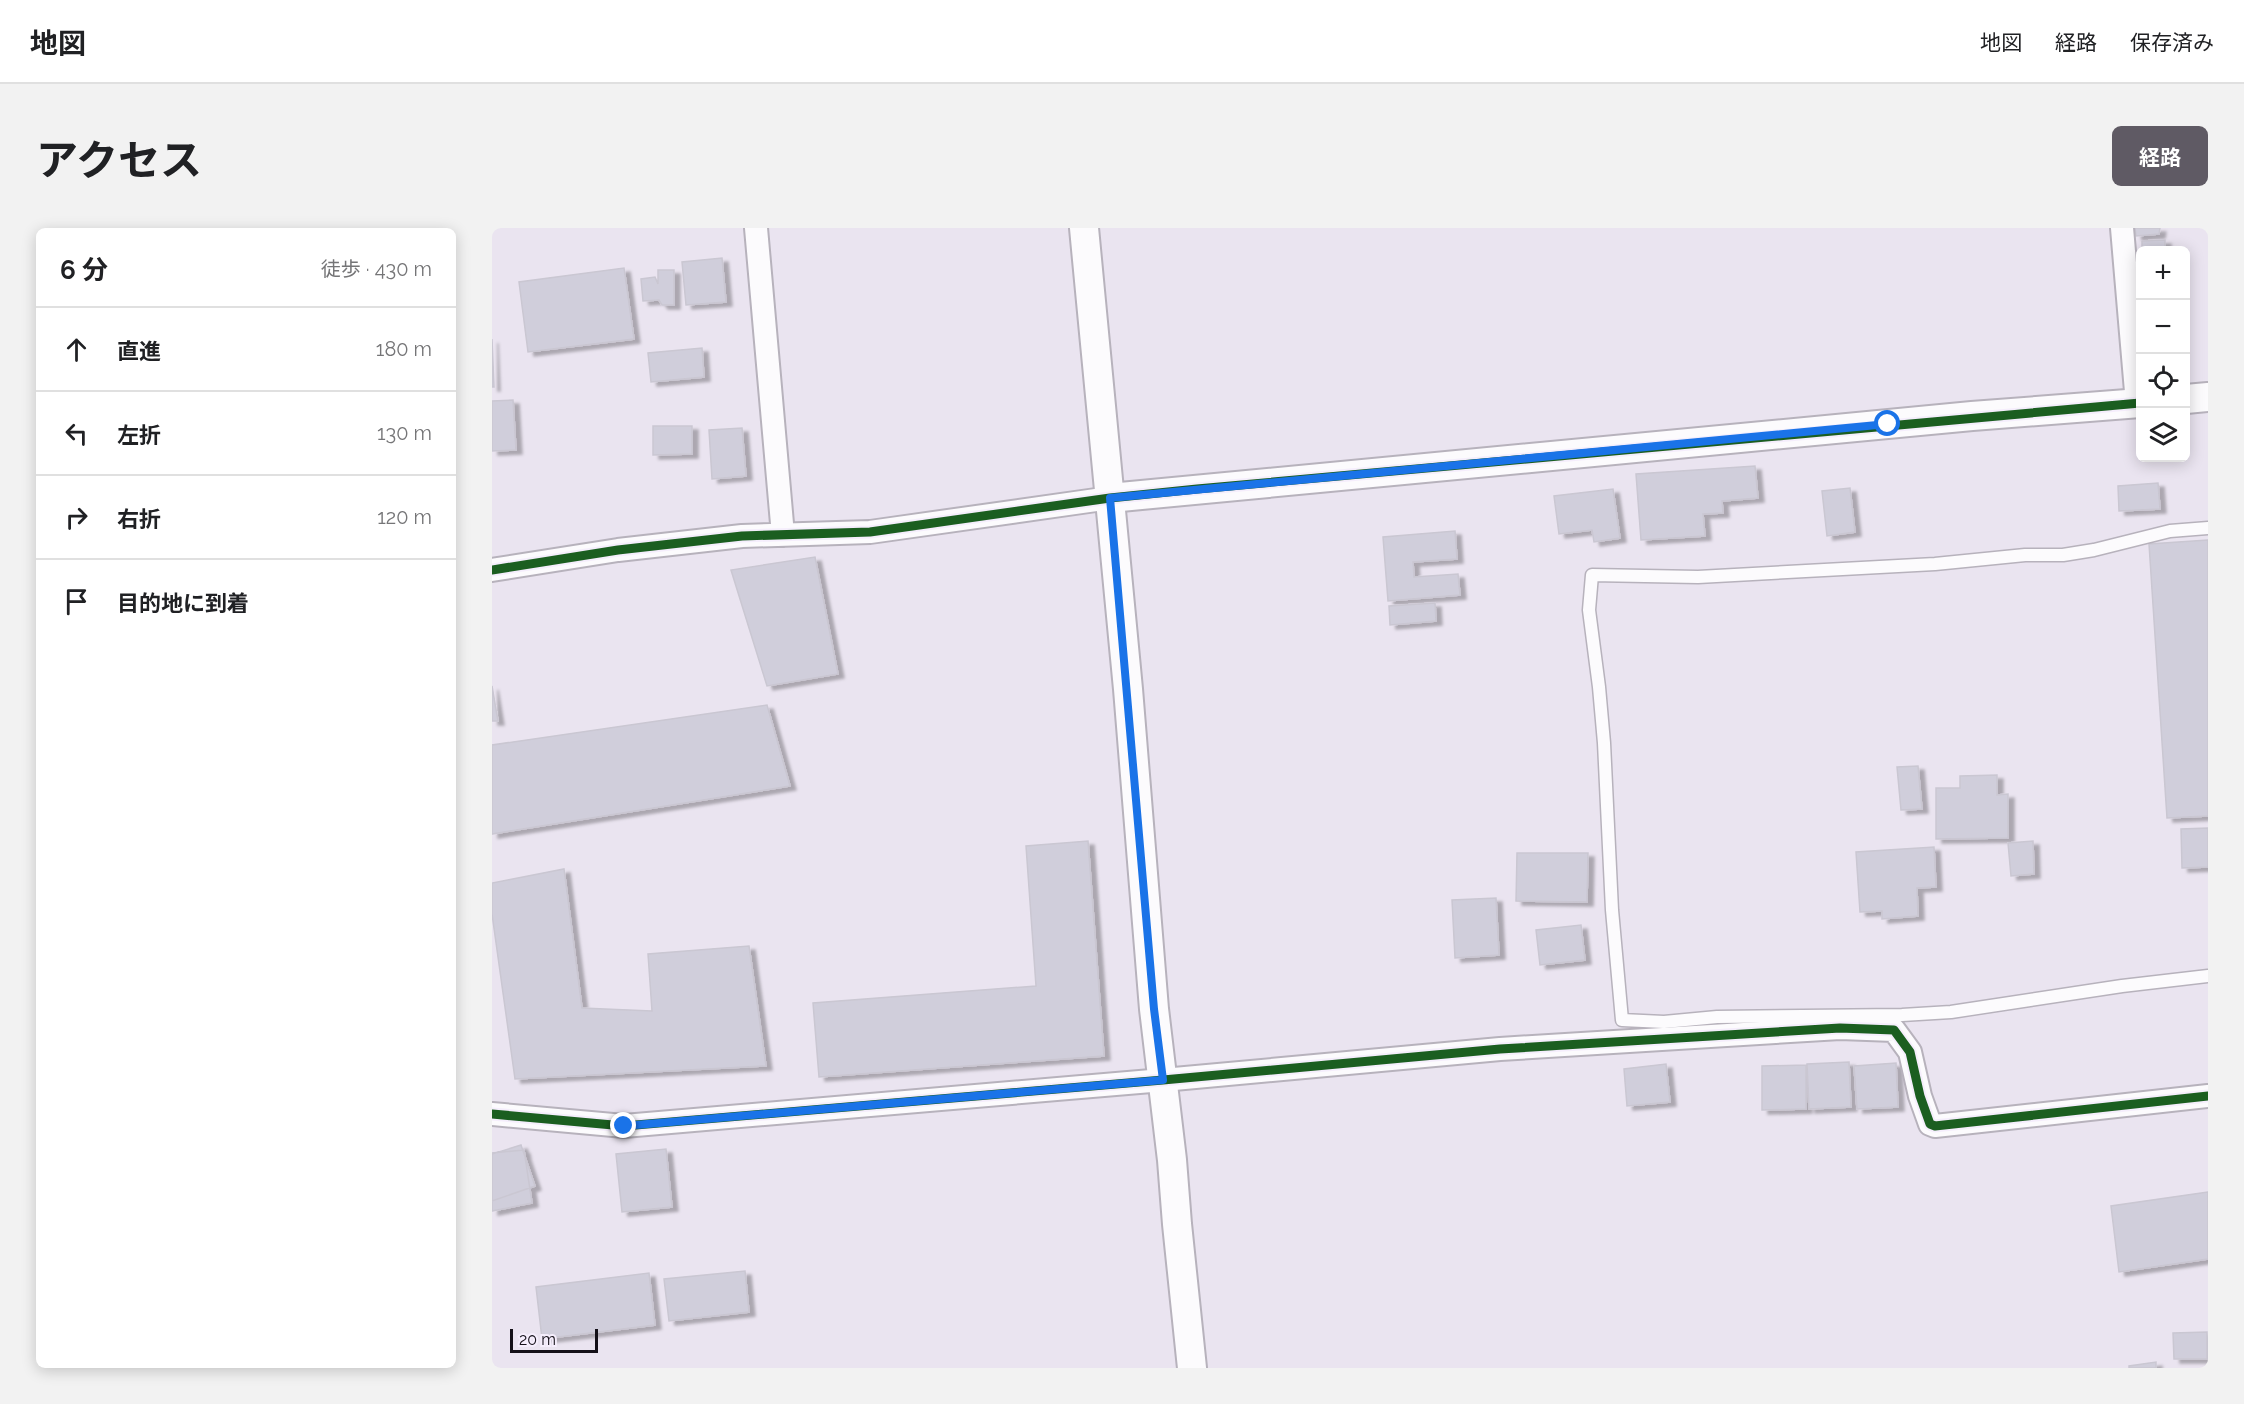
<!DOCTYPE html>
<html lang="ja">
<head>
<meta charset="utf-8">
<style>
  body { margin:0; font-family:Raleway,"Noto Sans JP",sans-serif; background:#f2f2f2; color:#202124 }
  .controls { position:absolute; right:18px; top:18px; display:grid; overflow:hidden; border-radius:9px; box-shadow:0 3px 15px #0003 }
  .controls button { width:54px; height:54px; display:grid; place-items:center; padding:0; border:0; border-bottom:2px solid #e0e0e0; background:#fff; color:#202124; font:30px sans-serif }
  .scale { position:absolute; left:18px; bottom:15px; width:88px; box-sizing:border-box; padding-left:6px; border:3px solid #141018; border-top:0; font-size:16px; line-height:21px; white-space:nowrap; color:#141018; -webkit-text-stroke:4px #f5eefc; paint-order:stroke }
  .stop { position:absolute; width:18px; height:18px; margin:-14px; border:4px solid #1a73e8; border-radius:50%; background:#fff }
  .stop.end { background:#1a73e8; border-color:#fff; box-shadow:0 2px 6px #0008 }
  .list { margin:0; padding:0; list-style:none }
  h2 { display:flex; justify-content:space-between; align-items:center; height:78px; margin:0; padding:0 24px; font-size:26px }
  h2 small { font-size:20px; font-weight:400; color:#757577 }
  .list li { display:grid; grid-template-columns:39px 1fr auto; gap:18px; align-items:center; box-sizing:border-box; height:84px; padding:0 24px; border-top:2px solid #e0e0e0 }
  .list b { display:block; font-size:22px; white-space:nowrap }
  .list em { font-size:20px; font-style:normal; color:#757577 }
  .icon { flex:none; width:33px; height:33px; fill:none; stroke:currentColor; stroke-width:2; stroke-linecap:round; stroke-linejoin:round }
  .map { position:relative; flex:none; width:1716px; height:1140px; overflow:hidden; border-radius:9px }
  header { display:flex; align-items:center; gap:36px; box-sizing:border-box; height:84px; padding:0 30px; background:#fff; border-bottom:2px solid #e0e0e0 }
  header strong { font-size:28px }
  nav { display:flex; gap:33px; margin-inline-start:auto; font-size:21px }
  .intro { display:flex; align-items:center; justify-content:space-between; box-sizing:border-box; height:144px; padding:0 36px }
  h1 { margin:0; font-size:42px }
  .button { padding:15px 27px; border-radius:9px; background:#5f5a64; color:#fff; font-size:21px; font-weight:700 }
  main { display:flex; gap:36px; padding:0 36px }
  aside { flex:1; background:#fff; border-radius:9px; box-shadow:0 3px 15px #0003 }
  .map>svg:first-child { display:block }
  .building { fill:#d0cedb; stroke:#cac7d2; stroke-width:1.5; filter:url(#shadow) }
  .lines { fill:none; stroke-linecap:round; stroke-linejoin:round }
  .service-casing { stroke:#b7b2bc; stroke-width:15 }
  .minor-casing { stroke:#b7b2bc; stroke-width:26 }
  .tertiary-casing { stroke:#b7b2bc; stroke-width:32 }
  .service { stroke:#fcfbfd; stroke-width:12 }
  .minor { stroke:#fcfbfd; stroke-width:22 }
  .tertiary { stroke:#fcfbfd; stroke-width:28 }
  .cycleway-casing { stroke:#f5eefc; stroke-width:13 }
  .cycleway { stroke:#1b5e20; stroke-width:9 }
  .route { stroke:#1a73e8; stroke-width:8 }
</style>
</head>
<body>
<header>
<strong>地図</strong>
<nav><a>地図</a><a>経路</a><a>保存済み</a></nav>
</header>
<div class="intro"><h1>アクセス</h1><a class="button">経路</a></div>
<main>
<aside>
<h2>6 分<small>徒歩 · 430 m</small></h2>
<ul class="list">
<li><svg class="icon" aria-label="ahead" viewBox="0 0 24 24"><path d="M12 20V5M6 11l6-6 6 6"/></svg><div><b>直進</b></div><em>180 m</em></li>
<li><svg class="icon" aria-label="left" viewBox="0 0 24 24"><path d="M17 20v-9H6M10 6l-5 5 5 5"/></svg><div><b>左折</b></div><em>130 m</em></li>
<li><svg class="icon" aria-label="right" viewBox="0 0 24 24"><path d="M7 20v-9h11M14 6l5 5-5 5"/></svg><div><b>右折</b></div><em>120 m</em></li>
<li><svg class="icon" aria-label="arrive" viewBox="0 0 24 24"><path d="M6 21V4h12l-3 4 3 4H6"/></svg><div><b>目的地に到着</b></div></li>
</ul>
</aside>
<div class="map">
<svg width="1716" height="1140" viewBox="0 0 1716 1140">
  <defs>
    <filter id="shadow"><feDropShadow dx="6" dy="4" stdDeviation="1.5" flood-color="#0004"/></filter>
  </defs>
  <rect width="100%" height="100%" fill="#eae4f0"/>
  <path class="building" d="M 1643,0 L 1668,0 L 1667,6 L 1644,8 Z
    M 1673,12 L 1673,22 L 1650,22 L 1650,13 Z
    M 230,30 L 234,74 L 194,77 L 190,34 Z
    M 132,40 L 142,111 L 36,124 L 27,54 Z
    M 166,42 L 182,42 L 182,77 L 170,77 L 167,72 L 151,73 L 149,51 L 163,49 L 166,56 Z
    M 0,111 L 2,159 L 0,159 Z
    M 210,120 L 212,149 L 159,154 L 156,125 Z
    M 21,172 L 24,222 L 0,223 L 0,173 Z
    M 161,198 L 200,198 L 200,226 L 161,227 Z
    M 250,200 L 254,248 L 220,251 L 217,202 Z
    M 1263,238 L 1266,270 L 1230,273 L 1231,285 L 1211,286 L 1213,308 L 1149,312 L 1144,246 Z
    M 1666,255 L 1668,281 L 1627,283 L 1626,258 Z
    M 1358,260 L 1363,304 L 1335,308 L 1330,263 Z
    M 1121,261 L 1128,310 L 1102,314 L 1100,302 L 1067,306 L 1062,268 Z
    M 963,303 L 965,331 L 921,334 L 922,349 L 966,346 L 968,367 L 896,373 L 891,309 Z
    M 1716,312 L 1716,588 L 1675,590 L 1657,316 Z
    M 323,329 L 346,446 L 275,458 L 239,342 Z
    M 943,375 L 944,393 L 898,397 L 897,378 Z
    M 0,458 L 6,493 L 0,493 Z
    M 275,477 L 298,558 L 0,606 L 0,517 Z
    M 1426,538 L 1430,581 L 1409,582 L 1405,539 Z
    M 1505,547 L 1505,567 L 1516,566 L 1516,610 L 1444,611 L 1444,560 L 1468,560 L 1468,548 Z
    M 1716,600 L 1716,639 L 1690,640 L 1689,601 Z
    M 596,613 L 612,828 L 327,849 L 321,775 L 544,758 L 534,618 Z
    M 1541,613 L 1542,646 L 1519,648 L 1516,615 Z
    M 1442,619 L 1444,659 L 1425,660 L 1426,688 L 1390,691 L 1390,683 L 1368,684 L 1364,624 Z
    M 1025,625 L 1096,625 L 1095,674 L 1024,673 Z
    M 72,641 L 90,780 L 160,783 L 156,726 L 257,718 L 274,838 L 23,851 L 0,686 L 0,655 Z
    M 1004,670 L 1007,727 L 963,730 L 960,672 Z
    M 1089,697 L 1093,732 L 1048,737 L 1044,702 Z
    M 1357,834 L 1359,879 L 1317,881 L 1315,836 Z
    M 1404,835 L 1406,879 L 1365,881 L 1362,838 Z
    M 1174,836 L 1178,874 L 1135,878 L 1132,841 Z
    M 1314,837 L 1314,881 L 1270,882 L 1270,838 Z
    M 29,917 L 43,958 L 0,973 L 0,926 Z
    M 174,921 L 180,979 L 130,984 L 124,926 Z
    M 32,922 L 40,975 L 0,983 L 0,925 Z
    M 1716,964 L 1716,1031 L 1627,1044 L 1619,978 Z
    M 253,1043 L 257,1084 L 177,1093 L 172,1051 Z
    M 157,1045 L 163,1097 L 50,1111 L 44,1059 Z
    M 1715,1104 L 1715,1131 L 1682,1131 L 1681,1105 Z
    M 1664,1134 L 1664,1140 L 1637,1140 L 1637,1138 Z"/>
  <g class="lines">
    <g class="service-casing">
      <path id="service" d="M 1716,300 L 1678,303 L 1602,322 L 1571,327 L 1533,327 L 1443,336 L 1206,349 L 1100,347 L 1097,382 L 1107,459 L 1112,515 L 1120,682 L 1130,792 L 1172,794 L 1225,789 L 1410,787 L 1459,784 L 1630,758 L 1716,748"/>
    </g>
    <g class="minor-casing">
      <path id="minor" d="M 264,0 L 291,307
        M 1630,0 L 1645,175
        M 0,342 L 126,322 L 250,308 L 378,304 L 618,270
        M 0,886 L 132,898 L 671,852 L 1008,821 L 1348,800 L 1402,802 L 1418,824 L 1428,868 L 1438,896 L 1443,898 L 1716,868"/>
    </g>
    <g class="tertiary-casing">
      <path id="tertiary" d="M 592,0 L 636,461 L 662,781 L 680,932 L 685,996 L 700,1140
        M 1694,171 L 1716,169
        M 618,270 L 1480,188 L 1648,175"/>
    </g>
    <use href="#service" class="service"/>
    <use href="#minor" class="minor"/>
    <use href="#tertiary" class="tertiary"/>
    <g class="cycleway-casing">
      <path id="cycleway" d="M 0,342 L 126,322 L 250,308 L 378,304 L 618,270 L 705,261 L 1648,175
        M 0,886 L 132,898 L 671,852 L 1008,821 L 1348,800 L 1402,802 L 1418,824 L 1428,868 L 1438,896 L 1443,898 L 1716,868"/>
    </g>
    <use href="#cycleway" class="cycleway"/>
  </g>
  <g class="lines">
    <path class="route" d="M 132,898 L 671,852 L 662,781 L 618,270 L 1396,196"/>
  </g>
</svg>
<div class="controls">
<button>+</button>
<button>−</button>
<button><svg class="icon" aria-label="locate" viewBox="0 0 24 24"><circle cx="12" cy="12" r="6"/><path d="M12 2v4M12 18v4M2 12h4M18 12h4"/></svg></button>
<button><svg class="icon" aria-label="layers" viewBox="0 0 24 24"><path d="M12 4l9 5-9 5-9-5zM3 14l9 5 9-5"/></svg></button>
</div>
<div class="scale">20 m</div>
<div class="stop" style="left:1396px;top:196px"></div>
<div class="stop end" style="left:132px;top:898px"></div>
</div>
</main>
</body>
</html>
